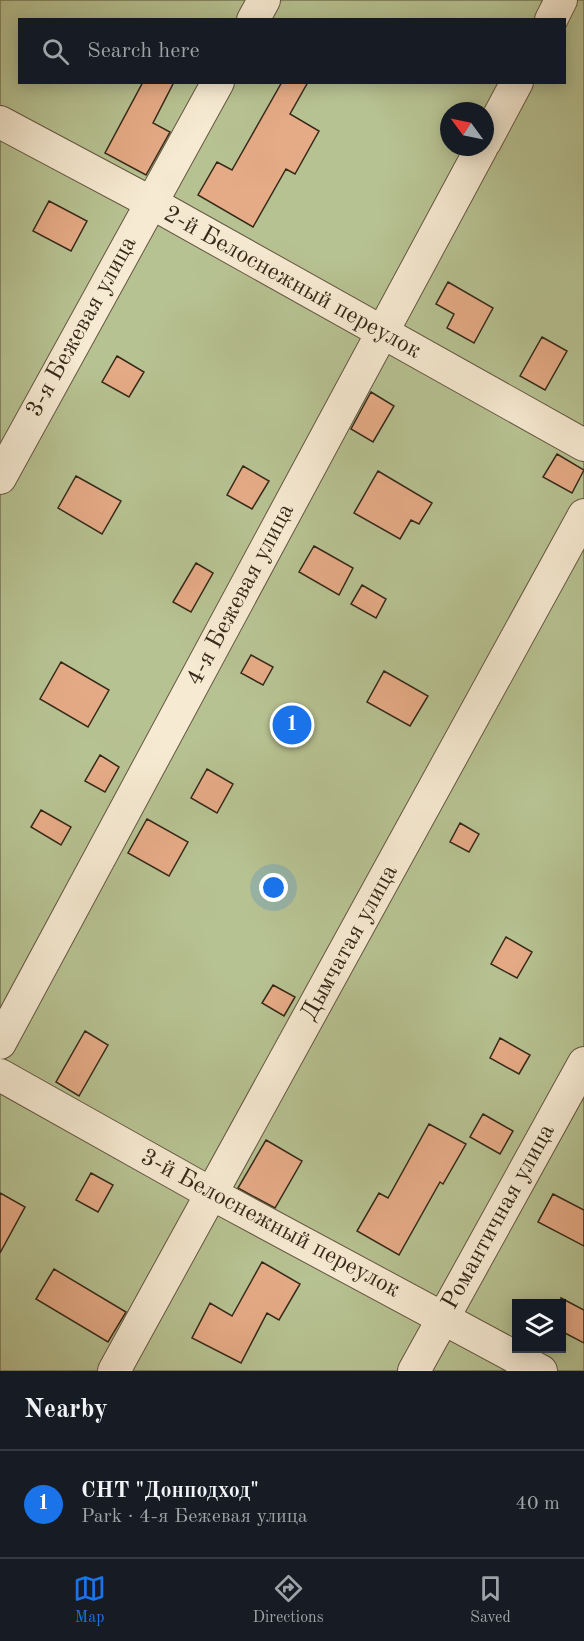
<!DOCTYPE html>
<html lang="en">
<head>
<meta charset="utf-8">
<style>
  body { margin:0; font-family:"Old Standard TT",serif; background:#20242c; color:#f1f3f6 }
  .controls { position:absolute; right:18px; bottom:18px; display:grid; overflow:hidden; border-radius:0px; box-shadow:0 3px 15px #0003 }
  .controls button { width:54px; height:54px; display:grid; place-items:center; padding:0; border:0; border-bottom:2px solid #363941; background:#171b24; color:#f1f3f6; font:30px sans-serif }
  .compass { position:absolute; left:440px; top:102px; width:54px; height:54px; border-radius:50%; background:#171b24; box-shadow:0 3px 15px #0003; rotate:303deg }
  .you { position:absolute; left:274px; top:888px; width:21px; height:21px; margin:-15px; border:4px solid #fff; border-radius:50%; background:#1a73e8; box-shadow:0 0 0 9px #1a73e833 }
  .badge { display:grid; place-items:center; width:39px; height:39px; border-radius:50%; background:#1a73e8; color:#fff; font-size:20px; font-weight:700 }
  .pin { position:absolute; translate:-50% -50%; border:3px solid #fff; box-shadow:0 2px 6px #0006 }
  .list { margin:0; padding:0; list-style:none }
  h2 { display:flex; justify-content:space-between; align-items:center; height:78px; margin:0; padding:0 24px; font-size:26px }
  h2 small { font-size:20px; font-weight:400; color:#9ea1a6 }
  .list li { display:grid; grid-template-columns:39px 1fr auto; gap:18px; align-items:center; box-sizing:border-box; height:108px; padding:0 24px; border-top:2px solid #363941 }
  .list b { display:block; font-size:22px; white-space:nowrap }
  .list p { margin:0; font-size:20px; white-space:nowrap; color:#9ea1a6 }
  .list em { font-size:20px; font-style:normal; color:#9ea1a6 }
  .icon { flex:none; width:33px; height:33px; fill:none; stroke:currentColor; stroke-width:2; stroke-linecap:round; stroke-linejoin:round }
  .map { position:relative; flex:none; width:584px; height:1371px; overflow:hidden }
  .search { position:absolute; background:#171b24; box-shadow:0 3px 15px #0003; left:18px; right:18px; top:18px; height:66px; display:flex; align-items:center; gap:15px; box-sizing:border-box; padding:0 21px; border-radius:0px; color:#9ea1a6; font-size:22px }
  .sheet { height:186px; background:#171b24 }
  nav { display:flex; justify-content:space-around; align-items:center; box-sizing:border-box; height:84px; border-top:2px solid #363941; background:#171b24; font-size:16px; color:#9ea1a6 }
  nav a { display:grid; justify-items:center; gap:3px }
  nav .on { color:#1a73e8 }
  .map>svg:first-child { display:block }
  .green { fill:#b7c292; stroke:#767656; stroke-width:1.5; fill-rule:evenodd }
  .building { fill:#e5ab86; stroke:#362919; stroke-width:1.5 }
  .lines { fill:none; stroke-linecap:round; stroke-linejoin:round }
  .street-casing { stroke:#655641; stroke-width:34 }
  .street { stroke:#f6ead2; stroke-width:32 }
  .labels { text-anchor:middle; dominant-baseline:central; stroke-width:5; stroke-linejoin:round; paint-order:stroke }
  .street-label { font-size:24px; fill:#362919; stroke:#f6ead2 }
</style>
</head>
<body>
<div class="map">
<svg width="584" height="1371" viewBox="0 0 584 1371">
  <rect width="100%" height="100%" fill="#f1dfb9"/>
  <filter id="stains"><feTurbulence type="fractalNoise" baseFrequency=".00333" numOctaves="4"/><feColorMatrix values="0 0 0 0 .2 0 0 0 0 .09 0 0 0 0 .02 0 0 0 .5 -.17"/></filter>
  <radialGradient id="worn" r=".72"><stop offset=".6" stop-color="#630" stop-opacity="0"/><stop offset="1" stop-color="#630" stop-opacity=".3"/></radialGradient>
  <path class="green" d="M 0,0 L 584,0 L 584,1371 L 0,1371 ZM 20,20 L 564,20 L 564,82 L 20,82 ZM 449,111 L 485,111 L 485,147 L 449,147 ZM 516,1304 L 562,1304 L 562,1348 L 516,1348 Z"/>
  <path class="building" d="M 143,82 L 174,82 L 153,123 L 170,132 L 146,175 L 105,153 Z
    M 282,82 L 308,82 L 290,114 L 319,131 L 295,174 L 286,169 L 253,227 L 198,195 L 217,162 L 232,170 Z
    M 49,201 L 87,221 L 71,251 L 33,231 Z
    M 448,282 L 493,308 L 474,343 L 447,328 L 454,314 L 436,304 Z
    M 542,337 L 567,351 L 545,390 L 520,376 Z
    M 117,356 L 144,372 L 129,397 L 102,382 Z
    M 371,392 L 394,406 L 373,442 L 351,429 Z
    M 557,454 L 584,470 L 572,493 L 543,477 Z
    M 243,466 L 269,481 L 252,509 L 227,495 Z
    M 378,471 L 432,503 L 419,524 L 411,520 L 400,539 L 354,513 Z
    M 76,476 L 121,501 L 102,534 L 58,508 Z
    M 314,546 L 353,568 L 339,595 L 299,572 Z
    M 196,563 L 213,573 L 191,612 L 173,602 Z
    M 362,585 L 386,599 L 376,618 L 351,604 Z
    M 251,655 L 273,667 L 263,685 L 241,673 Z
    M 61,662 L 109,690 L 88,727 L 40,699 Z
    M 384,671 L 428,696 L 410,726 L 367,702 Z
    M 100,755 L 119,767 L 105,792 L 85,781 Z
    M 207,769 L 233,784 L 217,813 L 191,798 Z
    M 41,810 L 71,827 L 61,845 L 31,827 Z
    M 147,819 L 188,842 L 169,876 L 128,853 Z
    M 460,823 L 479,834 L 469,852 L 450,842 Z
    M 506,937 L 532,952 L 517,978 L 491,964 Z
    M 273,985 L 295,997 L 284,1016 L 262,1003 Z
    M 85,1031 L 108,1045 L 79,1096 L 56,1082 Z
    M 500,1038 L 530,1055 L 519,1074 L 490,1058 Z
    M 483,1114 L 513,1131 L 500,1154 L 470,1137 Z
    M 429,1124 L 466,1144 L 443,1184 L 440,1182 L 399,1255 L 357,1231 L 379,1193 L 388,1198 Z
    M 266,1140 L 302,1161 L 275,1208 L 238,1188 Z
    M 91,1173 L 113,1185 L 98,1212 L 76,1200 Z
    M 0,1193 L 25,1207 L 0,1253 Z
    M 553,1194 L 584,1210 L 584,1246 L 538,1222 Z
    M 262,1262 L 300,1284 L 279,1320 L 267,1313 L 241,1363 L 192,1338 L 210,1303 L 232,1316 Z
    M 54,1269 L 126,1312 L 108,1342 L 36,1299 Z
    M 561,1298 L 584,1310 L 584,1343 L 561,1331 Z"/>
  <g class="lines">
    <g class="street-casing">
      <path id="street" d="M 253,20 L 264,0
        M 551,20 L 561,0
        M 0,122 L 150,202 L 584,445
        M 485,142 L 517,82
        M 0,478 L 218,82
        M 0,1043 L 482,147
        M 0,1075 L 212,1194 L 541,1371
        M 114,1371 L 584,515
        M 414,1371 L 584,1063"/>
    </g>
    <use href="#street" class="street"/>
  </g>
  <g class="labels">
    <g class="street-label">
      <text transform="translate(292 283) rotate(29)">2-й Белоснежный переулок</text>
      <text transform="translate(82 327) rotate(-61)">3-я Бежевая улица</text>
      <text transform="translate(241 595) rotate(-62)">4-я Бежевая улица</text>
      <text transform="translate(350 943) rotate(-61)">Дымчатая улица</text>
      <text transform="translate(499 1217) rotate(-61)">Романтичная улица</text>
      <text transform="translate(270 1224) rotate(28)">3-й Белоснежный переулок</text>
    </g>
  </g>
  <rect width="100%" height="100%" filter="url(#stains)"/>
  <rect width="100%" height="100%" fill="url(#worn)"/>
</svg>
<div class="controls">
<button><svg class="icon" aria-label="layers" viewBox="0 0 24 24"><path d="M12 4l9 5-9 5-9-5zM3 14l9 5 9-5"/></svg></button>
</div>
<svg class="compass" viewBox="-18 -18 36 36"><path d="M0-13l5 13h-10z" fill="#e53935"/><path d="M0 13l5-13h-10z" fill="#9ea1a6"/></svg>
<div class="you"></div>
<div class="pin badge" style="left:292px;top:725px">1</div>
<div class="search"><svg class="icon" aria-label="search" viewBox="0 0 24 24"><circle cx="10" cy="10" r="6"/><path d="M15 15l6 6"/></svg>Search here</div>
</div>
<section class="sheet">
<h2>Nearby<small></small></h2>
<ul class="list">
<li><span class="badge">1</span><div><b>СНТ &quot;Донподход&quot;</b><p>Park · 4-я Бежевая улица</p></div><em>40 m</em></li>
</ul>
</section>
<nav>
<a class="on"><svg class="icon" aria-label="map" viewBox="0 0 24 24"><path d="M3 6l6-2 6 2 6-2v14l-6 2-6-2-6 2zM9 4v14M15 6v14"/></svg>Map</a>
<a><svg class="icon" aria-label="directions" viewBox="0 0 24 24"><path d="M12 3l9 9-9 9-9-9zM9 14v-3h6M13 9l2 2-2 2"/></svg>Directions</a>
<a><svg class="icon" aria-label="saved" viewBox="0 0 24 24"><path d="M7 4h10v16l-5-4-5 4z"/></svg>Saved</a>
</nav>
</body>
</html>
